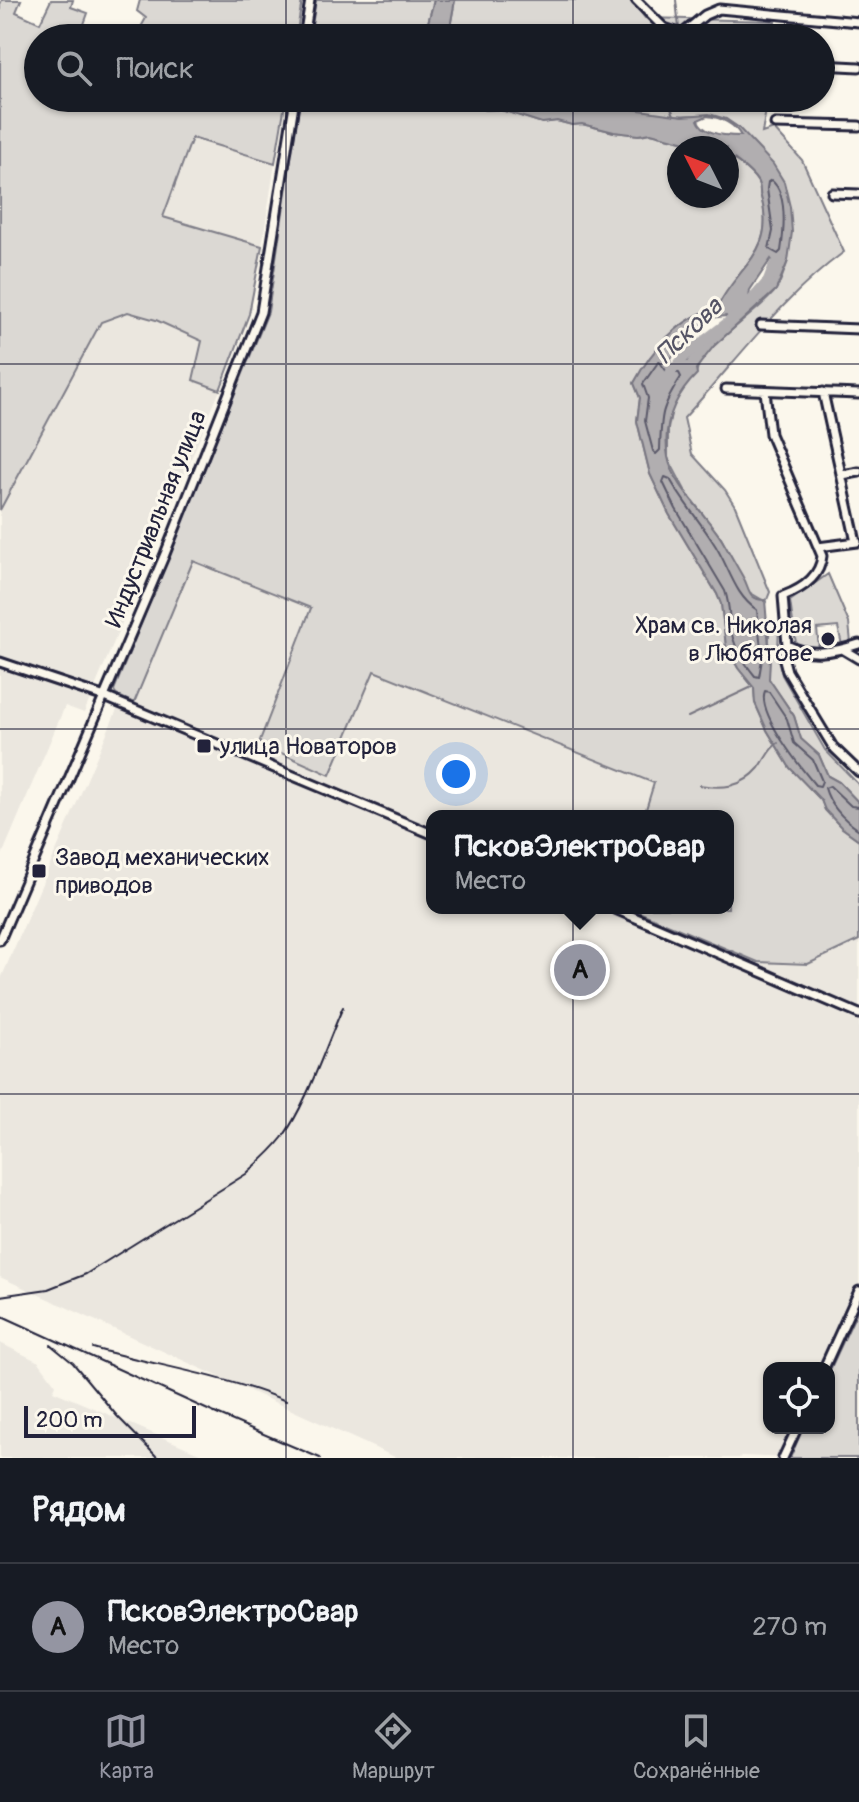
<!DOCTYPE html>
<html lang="ru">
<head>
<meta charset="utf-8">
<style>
  body { margin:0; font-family:Pangolin,sans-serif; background:#20242c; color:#f1f3f6 }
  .controls { position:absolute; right:24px; bottom:24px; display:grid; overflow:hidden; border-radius:16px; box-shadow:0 2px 6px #0004 }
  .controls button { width:72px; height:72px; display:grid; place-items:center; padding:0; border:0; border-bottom:2px solid #363941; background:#171b24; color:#f1f3f6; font:40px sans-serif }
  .compass { position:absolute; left:667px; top:136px; width:72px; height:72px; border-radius:50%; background:#171b24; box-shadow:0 2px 6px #0004; rotate:312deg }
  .scale { position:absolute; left:24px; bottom:20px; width:172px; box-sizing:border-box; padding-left:8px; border:4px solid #22223b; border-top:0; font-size:22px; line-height:28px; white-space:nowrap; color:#22223b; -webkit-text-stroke:6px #fbf7ec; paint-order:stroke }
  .you { position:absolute; left:456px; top:774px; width:28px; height:28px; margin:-20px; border:6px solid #fff; border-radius:50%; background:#1a73e8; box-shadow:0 0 0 12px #1a73e833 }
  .badge { display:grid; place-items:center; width:52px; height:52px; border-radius:50%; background:#9495a2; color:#111; font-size:26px; font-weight:700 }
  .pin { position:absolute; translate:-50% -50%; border:4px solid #fff; box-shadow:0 2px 8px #0006 }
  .popup { position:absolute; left:426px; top:810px; width:308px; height:104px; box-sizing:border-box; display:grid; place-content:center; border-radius:16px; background:#171b24; filter:drop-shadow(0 2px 6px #0005); font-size:26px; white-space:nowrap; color:#9ea1a6 }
  .popup b { font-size:30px; color:#f1f3f6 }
  .popup::after { content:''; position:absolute; left:50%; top:100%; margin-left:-16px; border:16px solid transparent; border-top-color:#171b24 }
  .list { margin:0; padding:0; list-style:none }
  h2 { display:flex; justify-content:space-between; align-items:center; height:104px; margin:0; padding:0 32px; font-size:34px }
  h2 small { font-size:26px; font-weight:400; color:#9ea1a6 }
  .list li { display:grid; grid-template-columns:52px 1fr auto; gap:24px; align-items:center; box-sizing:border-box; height:128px; padding:0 32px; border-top:2px solid #363941 }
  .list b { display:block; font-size:30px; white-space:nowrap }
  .list p { margin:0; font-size:26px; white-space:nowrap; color:#9ea1a6 }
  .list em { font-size:26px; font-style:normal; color:#9ea1a6 }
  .icon { flex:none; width:44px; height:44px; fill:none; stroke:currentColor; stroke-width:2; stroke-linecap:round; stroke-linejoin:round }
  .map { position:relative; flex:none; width:859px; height:1458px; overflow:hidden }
  .search { position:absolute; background:#171b24; box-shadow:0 2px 6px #0004; left:24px; right:24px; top:24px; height:88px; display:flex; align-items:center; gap:20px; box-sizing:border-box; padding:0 28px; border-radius:44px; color:#9ea1a6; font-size:30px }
  .sheet { height:232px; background:#171b24 }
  nav { display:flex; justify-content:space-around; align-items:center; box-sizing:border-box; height:112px; border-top:2px solid #363941; background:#171b24; font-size:22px; color:#9ea1a6 }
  nav a { display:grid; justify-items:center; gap:4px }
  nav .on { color:#9495a2 }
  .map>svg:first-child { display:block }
  .built { fill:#ebe7df }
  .green { fill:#dbd8d3; stroke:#7e7d87; stroke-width:2 }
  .water { fill:#b1aeb0; stroke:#787681; stroke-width:2; fill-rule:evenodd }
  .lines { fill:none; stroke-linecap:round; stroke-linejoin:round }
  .shore { stroke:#5b5a6a; stroke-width:2 }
  .stream { stroke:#787681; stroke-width:2 }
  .river { stroke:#b1aeb0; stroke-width:10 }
  .minor-casing { stroke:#22223b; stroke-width:13 }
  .minor { stroke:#fbf7ec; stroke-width:7 }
  .rail { stroke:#22223b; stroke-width:2 }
  .grid { fill:none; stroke:#22223b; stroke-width:2; stroke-opacity:0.55 }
  .poi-dot { fill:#22223b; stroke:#fbf7ec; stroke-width:3 }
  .labels { text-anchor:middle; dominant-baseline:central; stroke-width:6; stroke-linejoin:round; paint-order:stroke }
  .street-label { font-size:24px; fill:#22223b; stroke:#fbf7ec }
  .poi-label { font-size:24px; fill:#22223b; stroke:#fbf7ec; text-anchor:start }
  .water-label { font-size:26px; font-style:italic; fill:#545364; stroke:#fbf7ec }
</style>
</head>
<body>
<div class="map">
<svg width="859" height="1458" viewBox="0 0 859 1458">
  <rect width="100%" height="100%" fill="#fbf7ec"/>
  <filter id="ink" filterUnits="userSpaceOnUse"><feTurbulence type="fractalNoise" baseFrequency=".0125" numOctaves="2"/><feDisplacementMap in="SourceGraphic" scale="16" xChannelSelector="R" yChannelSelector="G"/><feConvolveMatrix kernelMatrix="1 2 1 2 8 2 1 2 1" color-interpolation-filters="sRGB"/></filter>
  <g filter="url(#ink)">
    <path class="built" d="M 192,138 L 275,163 L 262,246 L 163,218 Z
      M 128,312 L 156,320 L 202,342 L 194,380 L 220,390 L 84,713 L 65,706 L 0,860 L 0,510 L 101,322 Z
      M 193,561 L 311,608 L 260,743 L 330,775 L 373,670 L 655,783 L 644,816 L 432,816 L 432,908 L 629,908 L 758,962 L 808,964 L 859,940 L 859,1307 L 829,1372 L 829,1368 L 769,1368 L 769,1428 L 803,1428 L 789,1458 L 741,1456 L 739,1458 L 397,1458 L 0,1277 L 0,981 L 122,698 L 134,703 Z
      M 0,1343 L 39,1362 L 56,1385 L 53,1391 L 211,1458 L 0,1458 Z"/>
    <path class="green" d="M 2,0 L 21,0 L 16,12 L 40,23 L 51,0 L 73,0 L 71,7 L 88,13 L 83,27 L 102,38 L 38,38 L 38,98 L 286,98 L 275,163 L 192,138 L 163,217 L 262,246 L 249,314 L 220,390 L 193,380 L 202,341 L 156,320 L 128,312 L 101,322 L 0,510 L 0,4 Z
      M 140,0 L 302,0 L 296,38 L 135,38 L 146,18 L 137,11 Z
      M 316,0 L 434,0 L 424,38 L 310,38 Z
      M 455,0 L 631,0 L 645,18 L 775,21 L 773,38 L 448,38 Z
      M 300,98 L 460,98 L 485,110 L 498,109 L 542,123 L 557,121 L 572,125 L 582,124 L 614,132 L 639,135 L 651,133 L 709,148 L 679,148 L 679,196 L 727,196 L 727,155 C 735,159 757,176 759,185 C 761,189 759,193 761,197 C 777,251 738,266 717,308 C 678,317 654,351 634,383 L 640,398 L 637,421 L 650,474 L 669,514 L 717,594 L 721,603 L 726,646 L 738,668 L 754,688 L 755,703 L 767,730 L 790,768 L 821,800 L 825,810 L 841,827 L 859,840 L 859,940 L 808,964 L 758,962 L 629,908 L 728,908 L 728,816 L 644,816 L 654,783 L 374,671 L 330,775 L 259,743 L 311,608 L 193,561 L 134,703 L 116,695 L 114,690 L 268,312 Z
      M 510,98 L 768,98 L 762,133 L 774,129 L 802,160 L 844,252 C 782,297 736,362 684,418 L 692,454 L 725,490 L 735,506 L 770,592 L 766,602 L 749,592 L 721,538 L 686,492 L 668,458 L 668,429 L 672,408 L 680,391 L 696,374 C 699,347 758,314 775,291 C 781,283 784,271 788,261 L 739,128 C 711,108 694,118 663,115 C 637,111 610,105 583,105 C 558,105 535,104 510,98 Z
      M 828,574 L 849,623 L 851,643 L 842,645 L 838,627 L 817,629 L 819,648 L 810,650 L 796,644 L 790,601 Z
      M 779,623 L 778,653 L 782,675 L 825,750 L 859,785 L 859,803 L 839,782 L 828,776 L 819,755 L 801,739 L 794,716 L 769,679 L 769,631 Z
      M 859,1307 L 859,1458 L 790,1458 L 803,1428 L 829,1428 L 829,1372 Z"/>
    <path class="water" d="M 434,0 L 455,0 L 448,38 L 424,38 Z
      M 460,98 L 510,98 L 531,104 L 625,108 L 683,116 L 709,114 L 726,119 L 739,128 L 773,164 L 784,182 L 790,207 L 792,232 L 788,261 L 776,290 L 714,346 L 696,369 L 697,374 C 674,397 662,424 668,457 C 673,484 707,516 722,540 C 729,552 736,565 743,577 C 750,588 747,600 765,600 L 770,659 L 769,679 L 794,716 L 801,739 L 819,755 L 828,776 L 839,782 L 859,803 L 859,840 L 841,827 L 825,810 L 821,800 L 790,768 L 767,730 L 755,703 L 754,688 L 738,668 L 726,646 L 721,604 L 717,594 L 669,514 L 650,474 L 637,421 L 640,398 L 634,383 C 651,350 680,317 717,308 C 737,265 777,253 761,197 C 759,193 761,189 759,185 C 757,176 735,159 727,155 L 727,148 L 709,148 L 651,133 L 639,135 L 614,132 L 582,124 L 572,125 L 557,121 L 542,123 L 498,109 L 485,110 ZM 707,116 C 720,117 735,124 741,136 C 727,136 703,135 698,120 ZM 771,259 L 774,263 L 768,284 L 749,298 L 750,290 ZM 726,316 L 728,320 L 727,325 L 696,344 L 687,361 L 671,365 L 670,359 L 710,318 Z"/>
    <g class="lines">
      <path class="shore" d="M 771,180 C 788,193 784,231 781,251 L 778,254 L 769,249 L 773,231 L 767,189 L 768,182 Z
        M 659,361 L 667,372 L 679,373 L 681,377 C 661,408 661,414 660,450 L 656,454 L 653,451 L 645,421 L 648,398 L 643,384 Z
        M 665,477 L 670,479 C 682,501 699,520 713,542 C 729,565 733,594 757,610 L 762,659 L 759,677 L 755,676 C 742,660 732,644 730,623 C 729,611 729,602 725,591 L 676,509 L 663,482 Z
        M 765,691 L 769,692 L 787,719 L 794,743 L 813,760 L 822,781 L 820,786 L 815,785 C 801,768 756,712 765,691 Z
        M 859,807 L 851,806 L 830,786 L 825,788 C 830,806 843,819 859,830"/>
      <path class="stream" d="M 676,0 L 679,28
        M 676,38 L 677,37
        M 667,98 L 674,115
        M 688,717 L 752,687
        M 699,785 C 722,789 742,788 759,768 C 766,759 768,750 778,743"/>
      <path class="river" d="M 747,305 L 768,281 L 774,265
        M 670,373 L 688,353 L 736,316"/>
      <g class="minor-casing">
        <path id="minor" d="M 636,0 L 664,28 L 682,34 L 705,15 L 719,9 L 859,22
          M 304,38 L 310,0
          M 821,65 L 859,67
          M 775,124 L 859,126
          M 832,193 L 859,194
          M 761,325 L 859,329
          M 726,389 L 859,394
          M 765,391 L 770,434 L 822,556 C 820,577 802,589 783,596 L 787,645 C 810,657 835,652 859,644
          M 823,392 L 856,542
          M 842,475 L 859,472
          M 818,547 L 857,542
          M 787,645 L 783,656 L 787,671 L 833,747 L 859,772
          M 844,650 L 859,659
          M 0,662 L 105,697 L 432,834
          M 613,908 L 859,1014
          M 0,940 L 165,554 L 261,312 L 295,98
          M 824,1368 L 859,1291
          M 783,1458 L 797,1428"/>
      </g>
      <use href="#minor" class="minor"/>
      <path class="rail" d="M 0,1296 L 48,1289 L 86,1274 L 246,1174 C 259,1162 271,1152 282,1138 C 307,1104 325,1047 343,1007
        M 0,1315 L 219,1415 L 320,1458
        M 51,1345 L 73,1363 L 117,1416 L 158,1458
        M 93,1348 C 157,1366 224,1375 286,1401"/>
    </g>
  </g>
  <path class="grid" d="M 286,0 L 286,38M 573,0 L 573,38M 286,98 L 286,1458M 573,98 L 573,1458M 0,364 L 859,364M 0,729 L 859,729M 0,1094 L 859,1094"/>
  <g class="poi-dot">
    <circle cx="828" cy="639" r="8"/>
    <rect x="196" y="738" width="16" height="16" rx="4"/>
    <rect x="31" y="863" width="16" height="16" rx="4"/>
  </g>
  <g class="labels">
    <g class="street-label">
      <text transform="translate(156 519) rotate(-68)">Индустриальная улица</text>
    </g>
    <g class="poi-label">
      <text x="812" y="625" text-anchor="end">Храм св. Николая<tspan x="812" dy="28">в Любятове</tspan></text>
      <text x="220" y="746">улица Новаторов</text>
      <text x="55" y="857">Завод механических<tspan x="55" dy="28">приводов</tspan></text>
    </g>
    <g class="water-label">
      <text transform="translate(689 331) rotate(-44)">Пскова</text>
    </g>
  </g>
</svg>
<div class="controls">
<button><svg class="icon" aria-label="locate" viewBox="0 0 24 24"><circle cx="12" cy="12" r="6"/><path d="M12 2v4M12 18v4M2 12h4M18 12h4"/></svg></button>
</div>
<svg class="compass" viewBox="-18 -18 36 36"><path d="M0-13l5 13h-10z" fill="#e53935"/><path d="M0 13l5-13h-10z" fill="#9ea1a6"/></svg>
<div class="scale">200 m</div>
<div class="you"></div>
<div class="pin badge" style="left:580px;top:970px">A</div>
<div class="popup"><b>ПсковЭлектроСвар</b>Место</div>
<div class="search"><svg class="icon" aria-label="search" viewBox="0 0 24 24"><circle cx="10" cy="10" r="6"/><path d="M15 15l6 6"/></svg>Поиск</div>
</div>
<section class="sheet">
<h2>Рядом<small></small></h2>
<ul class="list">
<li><span class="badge">A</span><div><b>ПсковЭлектроСвар</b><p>Место</p></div><em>270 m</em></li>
</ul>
</section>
<nav>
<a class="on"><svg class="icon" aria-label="map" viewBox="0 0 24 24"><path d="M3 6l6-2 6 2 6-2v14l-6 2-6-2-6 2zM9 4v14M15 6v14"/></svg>Карта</a>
<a><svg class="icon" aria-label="directions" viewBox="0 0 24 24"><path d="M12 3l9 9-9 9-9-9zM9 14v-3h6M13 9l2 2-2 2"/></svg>Маршрут</a>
<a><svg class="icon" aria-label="saved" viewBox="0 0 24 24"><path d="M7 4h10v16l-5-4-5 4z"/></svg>Сохранённые</a>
</nav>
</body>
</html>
